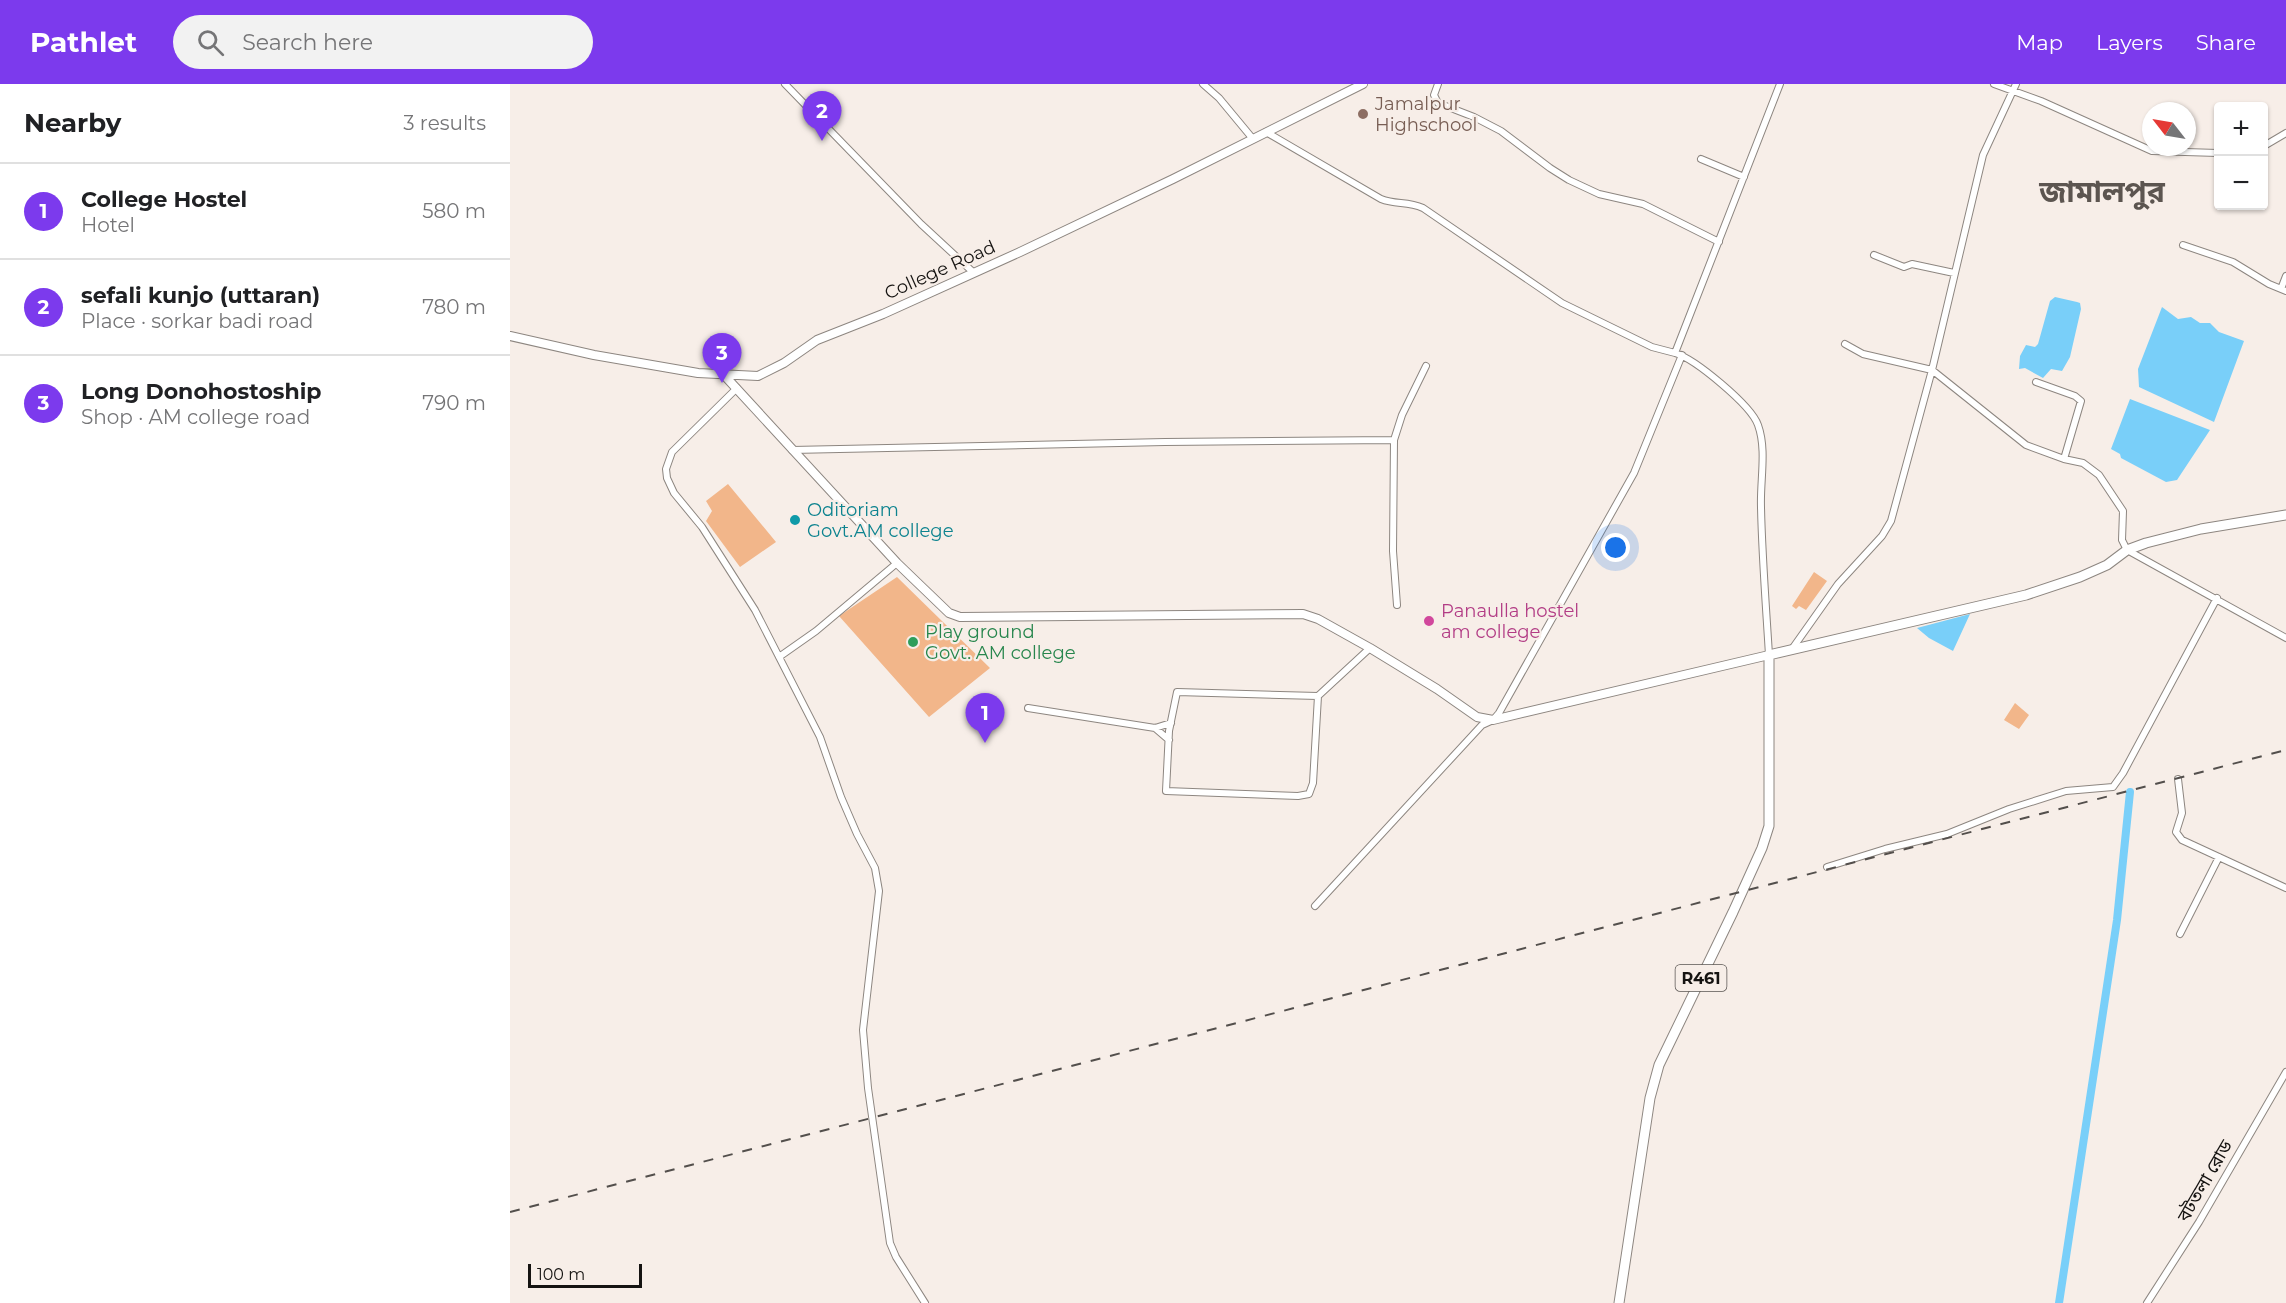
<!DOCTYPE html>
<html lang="en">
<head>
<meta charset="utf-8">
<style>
  body { margin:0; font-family:Montserrat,"Noto Sans Bengali",sans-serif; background:#f2f2f2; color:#202124 }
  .controls { position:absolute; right:18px; top:18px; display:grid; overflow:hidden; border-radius:6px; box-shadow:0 2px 4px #0004 }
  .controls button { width:54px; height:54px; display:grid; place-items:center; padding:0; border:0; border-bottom:2px solid #e0e0e0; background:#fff; color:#202124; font:30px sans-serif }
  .compass { position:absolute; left:1632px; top:18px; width:54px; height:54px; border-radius:50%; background:#fff; box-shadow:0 2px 4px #0004; rotate:301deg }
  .scale { position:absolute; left:18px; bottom:15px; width:114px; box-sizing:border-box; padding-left:6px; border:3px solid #151311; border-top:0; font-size:16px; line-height:21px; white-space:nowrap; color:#151311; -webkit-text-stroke:4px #f7eee8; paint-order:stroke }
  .you { position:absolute; left:1106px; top:464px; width:21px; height:21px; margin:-15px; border:4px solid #fff; border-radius:50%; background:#1a73e8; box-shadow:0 0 0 9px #1a73e833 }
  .badge { display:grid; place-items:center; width:39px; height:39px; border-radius:50%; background:#7c3aed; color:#fff; font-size:20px; font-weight:700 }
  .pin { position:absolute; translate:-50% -50px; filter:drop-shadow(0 2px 3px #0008) }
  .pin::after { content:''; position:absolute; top:32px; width:21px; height:18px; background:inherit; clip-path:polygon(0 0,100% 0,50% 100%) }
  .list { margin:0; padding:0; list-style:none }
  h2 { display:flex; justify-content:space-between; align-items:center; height:78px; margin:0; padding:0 24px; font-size:26px }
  h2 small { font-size:20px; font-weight:400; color:#757577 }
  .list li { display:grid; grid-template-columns:39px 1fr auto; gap:18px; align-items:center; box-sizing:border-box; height:96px; padding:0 24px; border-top:2px solid #e0e0e0 }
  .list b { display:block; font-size:22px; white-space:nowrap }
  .list p { margin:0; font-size:20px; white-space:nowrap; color:#757577 }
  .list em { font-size:20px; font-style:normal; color:#757577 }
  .icon { flex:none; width:33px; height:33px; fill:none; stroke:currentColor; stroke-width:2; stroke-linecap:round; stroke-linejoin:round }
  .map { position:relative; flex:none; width:1776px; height:1219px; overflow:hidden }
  header { display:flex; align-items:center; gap:36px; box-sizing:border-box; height:84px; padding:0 30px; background:#7c3aed; color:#fff }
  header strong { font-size:28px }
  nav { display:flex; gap:33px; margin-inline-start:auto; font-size:21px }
  .search { width:420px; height:54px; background:#f2f2f2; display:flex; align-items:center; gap:15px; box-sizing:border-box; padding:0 21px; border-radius:33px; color:#757577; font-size:22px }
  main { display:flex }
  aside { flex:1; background:#fff }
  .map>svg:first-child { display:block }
  .green { fill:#f2b68a }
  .water { fill:#79cff9 }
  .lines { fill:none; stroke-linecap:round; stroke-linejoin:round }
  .canal { stroke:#79cff9; stroke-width:8 }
  .street-casing { stroke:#8d8680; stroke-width:8 }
  .secondary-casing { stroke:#8d8680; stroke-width:10 }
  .primary-casing { stroke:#8d8680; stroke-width:11 }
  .street { stroke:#fff; stroke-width:6 }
  .secondary { stroke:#fff; stroke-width:8 }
  .primary { stroke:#fff; stroke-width:9 }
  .rail { stroke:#534f4c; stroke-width:2; stroke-dasharray:10 10; stroke-linecap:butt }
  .education-dot { fill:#8d6e63; stroke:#f7eee8; stroke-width:2 }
  .culture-dot { fill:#0f9aa8; stroke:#f7eee8; stroke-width:2 }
  .hotel-dot { fill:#d1479c; stroke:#f7eee8; stroke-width:2 }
  .leisure-dot { fill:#2e9e5b; stroke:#f7eee8; stroke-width:2 }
  .labels { text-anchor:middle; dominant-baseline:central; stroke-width:4.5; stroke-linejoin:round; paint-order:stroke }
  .shield { fill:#f7eee8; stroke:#595552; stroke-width:1.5 }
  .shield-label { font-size:16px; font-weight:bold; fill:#151311 }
  .education-label { font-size:18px; fill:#785e54; stroke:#f7eee8; text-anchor:start }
  .street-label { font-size:18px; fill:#151311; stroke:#f7eee8 }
  .culture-label { font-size:18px; fill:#0d838f; stroke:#f7eee8; text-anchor:start }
  .hotel-label { font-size:18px; fill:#b23c85; stroke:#f7eee8; text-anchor:start }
  .leisure-label { font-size:18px; fill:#27864d; stroke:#f7eee8; text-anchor:start }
  .town-label { font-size:30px; font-weight:bold; fill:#5c5550; stroke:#f7eee8 }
</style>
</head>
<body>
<header>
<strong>Pathlet</strong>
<div class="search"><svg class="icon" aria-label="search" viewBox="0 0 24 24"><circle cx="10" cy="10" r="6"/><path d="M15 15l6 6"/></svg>Search here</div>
<nav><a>Map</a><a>Layers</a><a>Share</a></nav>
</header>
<main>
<aside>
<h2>Nearby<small>3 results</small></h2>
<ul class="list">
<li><span class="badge">1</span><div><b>College Hostel</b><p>Hotel</p></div><em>580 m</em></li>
<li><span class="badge">2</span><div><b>sefali kunjo (uttaran)</b><p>Place · sorkar badi road</p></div><em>780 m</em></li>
<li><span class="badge">3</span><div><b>Long Donohostoship</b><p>Shop · AM college road</p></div><em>790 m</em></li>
</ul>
</aside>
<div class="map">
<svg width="1776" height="1219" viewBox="0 0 1776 1219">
  <rect width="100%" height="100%" fill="#f7eee8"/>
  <path class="green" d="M 218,400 L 266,458 L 230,483 L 196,437 L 202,427 L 196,417 Z
    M 1304,488 L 1317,497 L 1296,526 L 1289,522 L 1286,525 L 1282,522 Z
    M 387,493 L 480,584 L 419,633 L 329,532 Z
    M 1505,619 L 1519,631 L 1509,645 L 1494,636 Z"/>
  <path class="water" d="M 1545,213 L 1567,218 L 1570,219 L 1571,225 L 1560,273 L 1552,287 L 1541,285 L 1533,294 L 1515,284 L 1509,285 L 1510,272 L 1516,261 L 1525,263 L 1528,260 L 1540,217 Z
    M 1652,223 L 1668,235 L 1681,233 L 1690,239 L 1700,239 L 1709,248 L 1734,257 L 1704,338 L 1629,303 L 1628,285 Z
    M 1620,315 L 1700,346 L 1667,396 L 1656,398 L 1611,374 L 1610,370 L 1601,365 Z
    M 1460,530 L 1443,567 L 1419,554 L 1407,544 Z"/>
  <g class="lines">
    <path class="canal" d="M 1549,1219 L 1607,836 L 1620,708"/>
    <g class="street-casing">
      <path id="street" d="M 275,0 L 411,140 L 464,189
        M 693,0 L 709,14 L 743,55
        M 928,0 L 924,11 L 928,19 L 964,33 L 991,47 L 1040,84 L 1059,96 L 1089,110 L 1133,120 L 1209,158
        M 1484,0 L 1531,17 L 1642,67 L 1708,69
        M 756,48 L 871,115 C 886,121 897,117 913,124 L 1052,219 L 1142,263 L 1165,269
        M 1754,62 L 1776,49
        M 1191,75 L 1234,93
        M 1673,161 L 1723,178 L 1759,200 L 1776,207
        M 1364,171 L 1394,183 L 1402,180 L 1444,189
        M 1771,205 L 1776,192
        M 1335,260 L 1353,270 L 1422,286 L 1516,361 L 1554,375 L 1573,379 L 1589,391 L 1613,427 L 1612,456 L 1617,466 L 1776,554
        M 1526,298 L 1565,312 L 1571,317 L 1554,375
        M 227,304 L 162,368 L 156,385 L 157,394 L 164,409 L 192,443 L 245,526 L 310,653 L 331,713 L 347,750 L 365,784 L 369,807 L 353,946 L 358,1004 L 380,1159 L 386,1173 L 415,1219
        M 282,366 L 655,358 L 884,356
        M 887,521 L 883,467 L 884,356 L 892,331 L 916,282
        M 1282,565 L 1328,500 L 1372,452 L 1381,437 L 1422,286 L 1473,71 L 1506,0
        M 1259,571 C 1256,522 1252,472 1251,423 C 1250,396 1257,366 1248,341 C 1241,321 1185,275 1165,269 L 1270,0
        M 269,573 L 306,547 L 387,479
        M 808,612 L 803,699 L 799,710 L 788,712 L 656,707 L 659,647 L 667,608 L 808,612 L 860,564
        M 518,624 L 645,644 L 661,639
        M 645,644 L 659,656
        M 1668,695 L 1672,729 L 1666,748 L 1672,756 L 1776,804
        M 1317,783 L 1375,765 L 1437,750 L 1499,725 L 1556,707 L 1603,703 L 1613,689 L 1707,514
        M 805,822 L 972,641 L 983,636 L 989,629 L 1124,389 L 1172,271
        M 1670,850 L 1709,773
        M 1637,1219 L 1689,1138 L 1776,988"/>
    </g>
    <g class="secondary-casing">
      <path id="secondary" d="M 0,252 L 84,271 L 188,289 L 248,292 L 274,279 L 307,256 L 373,230 L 510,168 L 663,95 L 853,0
        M 214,291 L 387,479 L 439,529 L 450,533 L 793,530 L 808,535 L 860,564 L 927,605 L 967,633 L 983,636 L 1259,571"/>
    </g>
    <g class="primary-casing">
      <path id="primary" d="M 1109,1219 L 1140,1014 L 1149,981 L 1223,828 L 1252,764 L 1259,742 L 1259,571 L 1516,511 L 1570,493 L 1597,481 L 1617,466 L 1636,459 L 1691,445 L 1776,431"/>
    </g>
    <use href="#street" class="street"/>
    <use href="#secondary" class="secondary"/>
    <use href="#primary" class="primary"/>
    <path class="rail" d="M 0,1128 L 1776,666"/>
  </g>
  <circle class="education-dot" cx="853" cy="30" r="6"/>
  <circle class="culture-dot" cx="285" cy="436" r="6"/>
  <circle class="hotel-dot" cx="919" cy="537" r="6"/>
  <circle class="leisure-dot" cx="403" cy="558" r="6"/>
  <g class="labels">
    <rect class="shield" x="1165.5" y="881" width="51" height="26" rx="4.5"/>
    <g class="shield-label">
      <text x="1191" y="894">R461</text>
    </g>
    <g class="education-label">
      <text x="865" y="20">Jamalpur<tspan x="865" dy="21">Highschool</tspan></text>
    </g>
    <g class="street-label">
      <text transform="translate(430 186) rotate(-24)">College Road</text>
      <text transform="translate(1695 1097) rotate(-60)">বটতলা রোড</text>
    </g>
    <g class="culture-label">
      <text x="297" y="426">Oditoriam<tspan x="297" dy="21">Govt.AM college</tspan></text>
    </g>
    <g class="hotel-label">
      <text x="931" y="527">Panaulla hostel<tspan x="931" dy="21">am college</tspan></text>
    </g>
    <g class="leisure-label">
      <text x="415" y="548">Play ground<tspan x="415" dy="21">Govt. AM college</tspan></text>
    </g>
    <g class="town-label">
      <text x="1592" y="107">জামালপুর</text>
    </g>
  </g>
</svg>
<div class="controls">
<button>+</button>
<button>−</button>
</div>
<svg class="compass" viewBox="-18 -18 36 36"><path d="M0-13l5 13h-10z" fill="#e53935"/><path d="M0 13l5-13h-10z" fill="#757577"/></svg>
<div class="scale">100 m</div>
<div class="you"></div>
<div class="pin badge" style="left:475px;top:659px">1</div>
<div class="pin badge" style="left:312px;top:57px">2</div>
<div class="pin badge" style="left:212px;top:299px">3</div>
</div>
</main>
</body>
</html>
